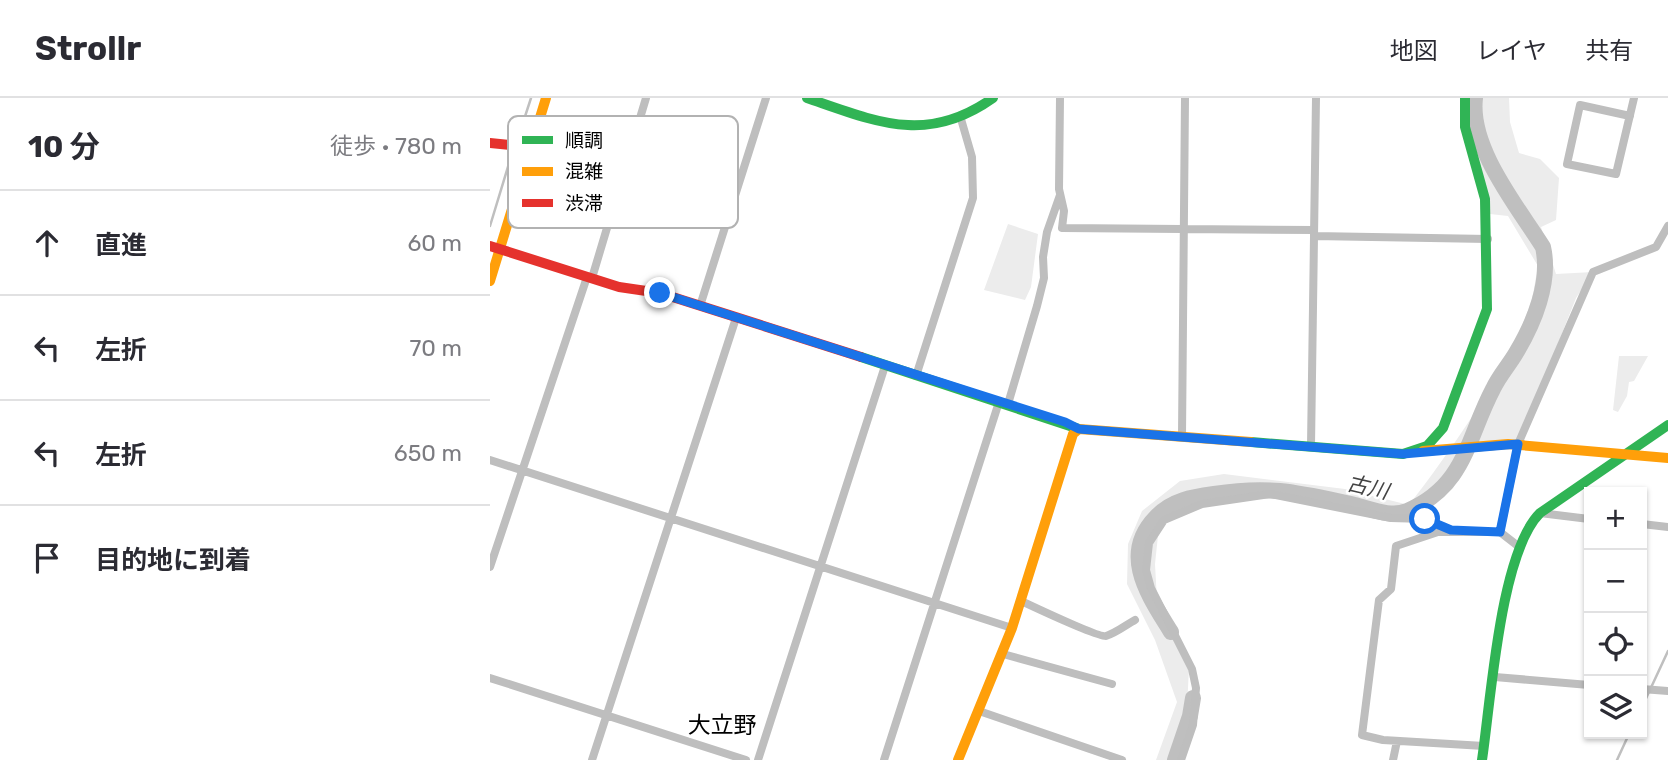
<!DOCTYPE html>
<html lang="ja">
<head>
<meta charset="utf-8">
<style>
  body { margin:0; font-family:Rubik,"Noto Sans JP",sans-serif; background:#f2f2f3; color:#2b2b33 }
  .controls { position:absolute; right:21px; bottom:21px; display:grid; overflow:hidden; border-radius:0px; box-shadow:0 2px 5px #0004 }
  .controls button { width:63px; height:63px; display:grid; place-items:center; padding:0; border:0; border-bottom:2px solid #e1e1e2; background:#fff; color:#2b2b33; font:35px sans-serif }
  .stop { position:absolute; width:21px; height:21px; margin:-16px; border:5px solid #1a73e8; border-radius:50%; background:#fff }
  .stop.end { background:#1a73e8; border-color:#fff; box-shadow:0 2px 7px #0008 }
  .list { margin:0; padding:0; list-style:none }
  h2 { display:flex; justify-content:space-between; align-items:center; height:91px; margin:0; padding:0 28px; font-size:30px }
  h2 small { font-size:23px; font-weight:400; color:#7c7c81 }
  .list li { display:grid; grid-template-columns:46px 1fr auto; gap:21px; align-items:center; box-sizing:border-box; height:105px; padding:0 28px; border-top:2px solid #e1e1e2 }
  .list b { display:block; font-size:26px; white-space:nowrap }
  .list em { font-size:23px; font-style:normal; color:#7c7c81 }
  .icon { flex:none; width:38px; height:38px; fill:none; stroke:currentColor; stroke-width:2; stroke-linecap:round; stroke-linejoin:round }
  .map { position:relative; flex:none; width:1178px; height:662px; overflow:hidden }
  header { display:flex; align-items:center; gap:42px; box-sizing:border-box; height:98px; padding:0 35px; background:#fff; border-bottom:2px solid #e1e1e2 }
  header strong { font-size:33px }
  nav { display:flex; gap:38px; margin-inline-start:auto; font-size:24px }
  main { display:flex }
  aside { flex:1; background:#fff }
  .map>svg:first-child { display:block }
  .green { fill:#ececec }
  .lines { fill:none; stroke-linecap:round; stroke-linejoin:round }
  .stream { stroke:#bfbfbf; stroke-width:2.5 }
  .river { stroke:#bfbfbf; stroke-width:16 }
  .street { stroke:#bebebe; stroke-width:8 }
  .fast { stroke:#30b455; stroke-width:10 }
  .slow { stroke:#ff9f0a; stroke-width:10 }
  .jam { stroke:#e5322d; stroke-width:10 }
  .route { stroke:#1a73e8; stroke-width:9 }
  .labels { text-anchor:middle; dominant-baseline:central; stroke-width:5; stroke-linejoin:round; paint-order:stroke }
  .water-label { font-size:21px; font-style:italic; fill:#444; stroke:#fff }
  .quarter-label { font-size:23px; fill:#000; stroke:#fff }
  .key { fill:#fff; stroke:#b2b2b2; stroke-width:2 }
  .key-label { font-size:19px; fill:#000 }
</style>
</head>
<body>
<header>
<strong>Strollr</strong>
<nav><a>地図</a><a>レイヤ</a><a>共有</a></nav>
</header>
<main>
<aside>
<h2>10 分<small>徒歩 · 780 m</small></h2>
<ul class="list">
<li><svg class="icon" aria-label="ahead" viewBox="0 0 24 24"><path d="M12 20V5M6 11l6-6 6 6"/></svg><div><b>直進</b></div><em>60 m</em></li>
<li><svg class="icon" aria-label="left" viewBox="0 0 24 24"><path d="M17 20v-9H6M10 6l-5 5 5 5"/></svg><div><b>左折</b></div><em>70 m</em></li>
<li><svg class="icon" aria-label="left" viewBox="0 0 24 24"><path d="M17 20v-9H6M10 6l-5 5 5 5"/></svg><div><b>左折</b></div><em>650 m</em></li>
<li><svg class="icon" aria-label="arrive" viewBox="0 0 24 24"><path d="M6 21V4h12l-3 4 3 4H6"/></svg><div><b>目的地に到着</b></div></li>
</ul>
</aside>
<div class="map">
<svg width="1178" height="662" viewBox="0 0 1178 662">
  <rect width="100%" height="100%" fill="#fff"/>
  <path class="green" d="M 975,0 L 1019,0 L 1020,24 L 1029,55 L 1050,61 L 1069,80 L 1066,122 L 1051,129 L 1066,176 L 1103,174 L 1086,200 L 1028,346 L 986,348 L 963,390 L 920,421 L 780,396 L 722,404 L 669,428 L 665,466 L 667,502 L 699,570 L 696,630 L 686,662 L 666,662 L 687,604 L 665,542 L 637,486 L 638,446 L 652,413 L 690,383 L 734,376 L 855,391 L 919,407 C 962,351 1015,276 1039,210 C 1044,197 1045,182 1048,168 L 1018,118 L 1000,116 L 984,57 Z
    M 518,126 L 548,136 L 541,189 L 535,202 L 494,192 Z
    M 1129,258 L 1158,258 L 1144,283 L 1139,284 L 1137,298 L 1128,314 L 1123,312 Z"/>
  <g class="lines">
    <path class="stream" d="M 27,43 L 41,0
      M 0,128 L 24,49
      M 1152,609 L 1178,553
      M 1127,662 L 1139,636"/>
    <path class="river" d="M 681,534 C 659,498 629,457 666,419 C 682,402 702,399 724,396 C 782,387 809,395 865,407 C 881,411 902,420 917,413 C 976,388 977,340 1003,291 C 1009,278 1019,267 1026,255 C 1044,225 1061,184 1053,149 C 1028,109 979,50 985,0
      M 685,662 L 700,618 L 703,600"/>
    <path class="street" d="M 570,0 L 569,91 L 574,113 L 572,130 L 824,132
      M 1140,18 L 1090,7 L 1077,66 L 1126,76 L 1144,0
      M 42,49 L 132,79
      M 824,138 L 998,141
      M 102,180 L 156,0
      M 210,208 L 276,0
      M 426,278 L 483,100 L 482,59 L 471,21
      M 518,306 L 547,208 L 554,180 L 553,159 L 557,134 L 570,97
      M 692,338 L 695,0
      M 821,348 L 826,0
      M 0,362 L 522,530
      M 1050,415 L 1099,421
      M 1152,426 L 1178,429
      M 1028,448 L 1010,434 L 1028,346 L 1103,174 L 1166,149 L 1178,128
      M 0,469 L 97,179
      M 531,503 C 544,509 609,540 616,538 C 626,535 636,527 645,522
      M 513,556 L 622,586
      M 1005,579 L 1099,587
      M 0,580 L 256,662
      M 1152,591 L 1178,593
      M 489,613 L 632,662
      M 994,648 L 893,642 L 872,637 L 889,502 L 901,491 L 906,448 L 948,434 L 1010,434
      M 102,662 L 246,220
      M 268,662 L 395,268
      M 394,662 L 509,304
      M 691,662 L 703,627 L 706,590 L 702,571 L 661,490 L 656,472 L 659,445 L 674,422 L 712,406 L 780,396 L 901,420 L 935,421 L 961,432
      M 903,662 L 907,643"/>
    <path class="fast" d="M 317,0 C 387,24 437,47 503,0
      M 371,259 L 589,331
      M 761,344 L 913,356 L 937,348 L 953,330 L 997,211 L 995,101 L 975,29 L 975,0
      M 992,662 C 1001,602 1010,455 1050,415 L 1178,327"/>
    <path class="slow" d="M 0,183 L 56,0
      M 933,353 L 1018,346 L 1178,360
      M 468,662 L 522,530 L 583,336 L 589,331 L 761,344"/>
    <path class="jam" d="M 0,45 L 42,49
      M 0,148 L 129,189 L 170,195 L 371,259"/>
  </g>
  <g class="lines">
    <path class="route" d="M 170,195 L 575,324 L 589,331 L 913,356 L 1028,346 L 1010,434 L 961,432 L 935,421"/>
  </g>
  <g class="labels">
    <g class="water-label">
      <text transform="translate(878 389) rotate(13)">古川</text>
    </g>
    <g class="quarter-label">
      <text x="232" y="627">大立野</text>
    </g>
  </g>
  <rect x="18" y="18" width="230" height="112" rx="10" class="key"/>
  <rect x="32" y="38" width="31" height="8" fill="#30b455"/>
  <rect x="32" y="69" width="31" height="9" fill="#ff9f0a"/>
  <rect x="32" y="101" width="31" height="8" fill="#e5322d"/>
  <g class="key-label">
    <text x="75" y="49">順調</text>
    <text x="75" y="80">混雑</text>
    <text x="75" y="112">渋滞</text>
  </g>
</svg>
<div class="controls">
<button>+</button>
<button>−</button>
<button><svg class="icon" aria-label="locate" viewBox="0 0 24 24"><circle cx="12" cy="12" r="6"/><path d="M12 2v4M12 18v4M2 12h4M18 12h4"/></svg></button>
<button><svg class="icon" aria-label="layers" viewBox="0 0 24 24"><path d="M12 4l9 5-9 5-9-5zM3 14l9 5 9-5"/></svg></button>
</div>
<div class="stop" style="left:935px;top:421px"></div>
<div class="stop end" style="left:170px;top:195px"></div>
</div>
</main>
</body>
</html>
